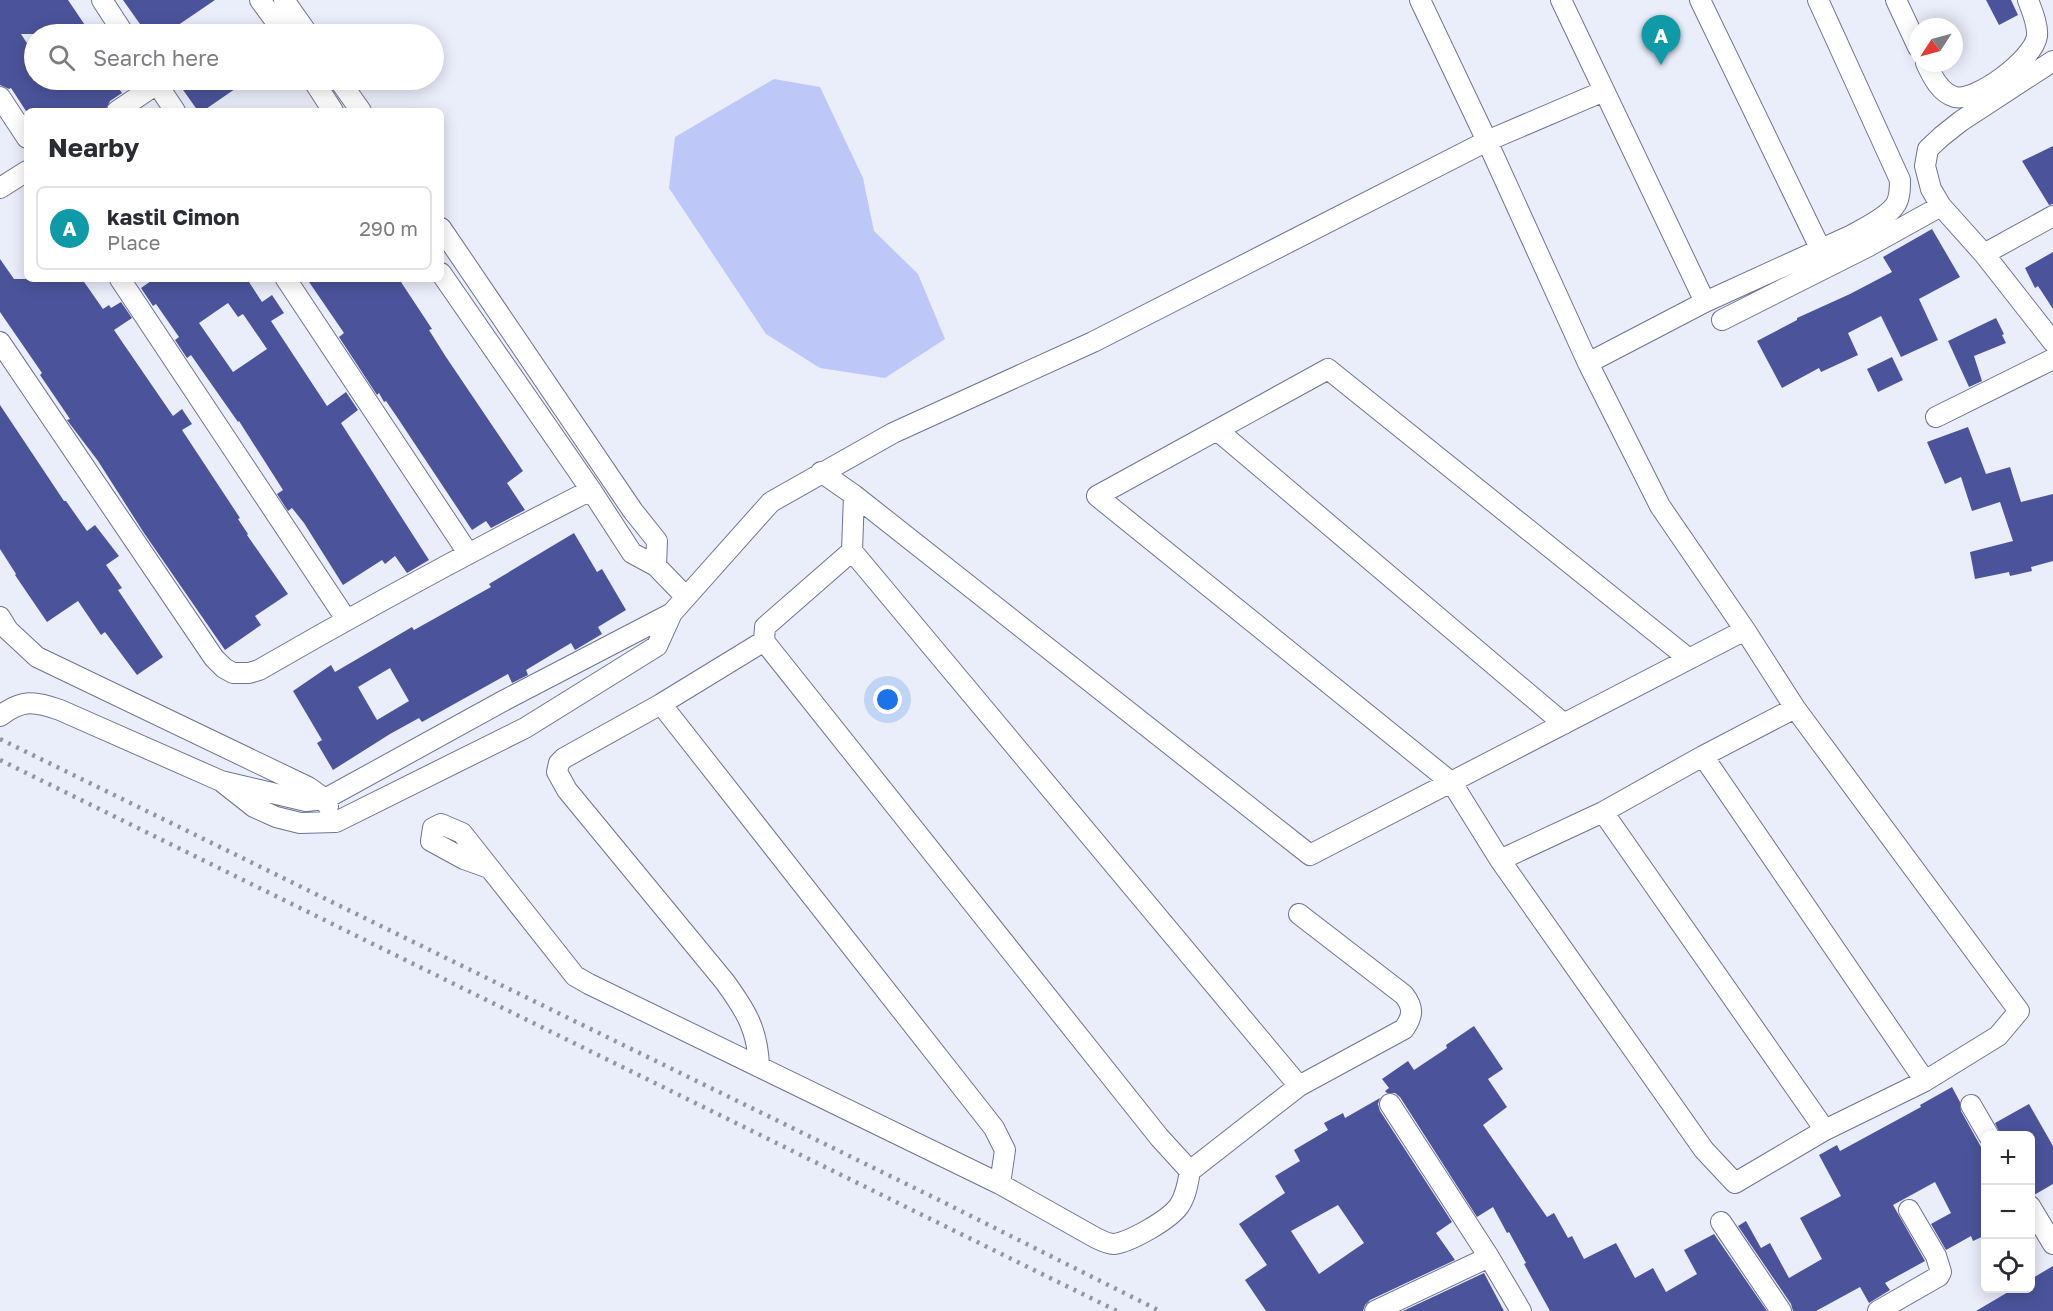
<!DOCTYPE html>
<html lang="en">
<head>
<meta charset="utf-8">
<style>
  body { margin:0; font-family:"Golos Text",sans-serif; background:#f2f2f3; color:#2b2b33 }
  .controls { position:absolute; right:18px; bottom:18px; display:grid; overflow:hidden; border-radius:9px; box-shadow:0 3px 15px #0003 }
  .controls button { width:54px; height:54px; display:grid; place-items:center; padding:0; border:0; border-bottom:2px solid #e1e1e2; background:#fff; color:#2b2b33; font:30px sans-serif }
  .compass { position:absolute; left:1909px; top:18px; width:54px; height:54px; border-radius:50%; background:#fff; box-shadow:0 3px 15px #0003; rotate:234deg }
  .you { position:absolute; left:888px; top:700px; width:21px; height:21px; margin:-15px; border:4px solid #fff; border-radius:50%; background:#1a73e8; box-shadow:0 0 0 9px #1a73e833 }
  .badge { display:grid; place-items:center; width:39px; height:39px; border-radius:50%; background:#db2777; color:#fff; font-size:20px; font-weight:700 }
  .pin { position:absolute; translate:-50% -50px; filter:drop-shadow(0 2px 3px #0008) }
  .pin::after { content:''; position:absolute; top:32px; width:21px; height:18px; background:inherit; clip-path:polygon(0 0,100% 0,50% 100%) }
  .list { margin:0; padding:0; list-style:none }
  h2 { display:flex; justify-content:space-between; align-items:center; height:78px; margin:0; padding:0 24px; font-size:26px }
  h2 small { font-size:20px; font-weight:400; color:#7c7c81 }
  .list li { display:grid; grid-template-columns:39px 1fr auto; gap:18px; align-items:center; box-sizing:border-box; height:84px; margin:0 12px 12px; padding:0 12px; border:2px solid #e1e1e2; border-radius:9px }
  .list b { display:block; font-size:22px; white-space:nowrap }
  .list p { margin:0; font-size:20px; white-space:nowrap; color:#7c7c81 }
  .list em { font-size:20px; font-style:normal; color:#7c7c81 }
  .icon { flex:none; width:33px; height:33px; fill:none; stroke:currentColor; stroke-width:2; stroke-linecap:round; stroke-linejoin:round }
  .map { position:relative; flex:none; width:2053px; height:1311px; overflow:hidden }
  .search { position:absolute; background:#fff; box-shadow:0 3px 15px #0003; left:24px; top:24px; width:420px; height:66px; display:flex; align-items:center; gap:15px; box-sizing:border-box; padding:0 21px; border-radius:33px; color:#7c7c81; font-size:22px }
  .panel { position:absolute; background:#fff; box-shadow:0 3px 15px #0003; left:24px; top:108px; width:420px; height:174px; border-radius:9px }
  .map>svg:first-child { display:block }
  .water { fill:#bec8f8 }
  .building { fill:#4b549b; fill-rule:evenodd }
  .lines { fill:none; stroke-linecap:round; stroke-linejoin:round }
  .minor-casing { stroke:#6e7492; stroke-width:22 }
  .minor { stroke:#fff; stroke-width:20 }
  .rail { stroke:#9295a2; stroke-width:4.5; stroke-dasharray:3 6; stroke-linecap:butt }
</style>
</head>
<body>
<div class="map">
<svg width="2053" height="1311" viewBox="0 0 2053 1311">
  <rect width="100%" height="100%" fill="#eaedfa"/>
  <path class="water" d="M 774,79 L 820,87 L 863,178 L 874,231 L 918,274 L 945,339 L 885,378 L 820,368 L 766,334 L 669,188 L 675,137 Z"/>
  <path class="building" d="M 0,0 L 68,0 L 91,34 L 21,34 L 34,54 L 34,80 L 113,80 L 122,93 L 110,101 L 105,111 L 26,111 L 11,88 L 9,89 L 0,85 Z
    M 123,0 L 215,0 L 165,34 L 147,34 Z
    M 1986,0 L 2011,0 L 2018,15 L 1999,25 Z
    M 176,80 L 248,80 L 203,111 L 198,111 Z
    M 2053,146 L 2053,204 L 2049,205 L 2022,161 Z
    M 1932,229 L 1960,277 L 1919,299 L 1938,340 L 1901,357 L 1881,316 L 1848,333 L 1858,355 L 1821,372 L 1819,368 L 1782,388 L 1757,341 L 1797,320 L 1797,318 L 1850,294 L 1892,272 L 1883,257 Z
    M 2053,252 L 2053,309 L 2038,286 L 2035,288 L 2025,268 Z
    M 0,259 L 14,279 L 82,279 L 103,309 L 109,305 L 111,308 L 121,302 L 132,318 L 114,330 L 173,416 L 182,409 L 192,424 L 182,430 L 240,518 L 238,519 L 248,534 L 247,535 L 288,594 L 255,616 L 261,625 L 225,650 L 144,533 L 98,461 L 67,420 L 70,419 L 40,375 L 42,373 L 0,312 Z
    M 154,279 L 247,279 L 262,302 L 272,295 L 284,313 L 271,321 L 327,406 L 346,392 L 358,410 L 341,423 L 429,560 L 407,573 L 395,556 L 385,564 L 382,560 L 343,585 L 304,523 L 292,508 L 288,511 L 277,494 L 283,490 L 239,421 L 238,422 L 191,355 L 187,358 L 175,340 L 179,337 L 156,304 L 153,306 L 141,288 ZM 228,303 L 238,317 L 243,314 L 267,349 L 233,372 L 199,323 Z
    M 307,279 L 399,279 L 432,329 L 429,330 L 446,357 L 523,471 L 507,483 L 525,510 L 491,528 L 486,521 L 472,530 L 397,417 L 386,401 L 384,402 L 379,393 L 377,395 L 339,337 L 344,333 Z
    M 1996,318 L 2004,334 L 2002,335 L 2006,343 L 1974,356 L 1982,381 L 1969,387 L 1948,341 Z
    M 1892,357 L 1903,380 L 1878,392 L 1867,369 Z
    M 0,405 L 64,501 L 66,501 L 87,531 L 95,525 L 119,556 L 106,565 L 122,588 L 118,590 L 163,657 L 137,675 L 105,632 L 101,635 L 78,601 L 47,622 L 15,575 L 16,574 L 0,549 Z
    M 1968,427 L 1986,474 L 2010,467 L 2021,502 L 2053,494 L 2053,561 L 2031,567 L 2032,571 L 2010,576 L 2009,572 L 1975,579 L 1970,552 L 2013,541 L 2000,502 L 1972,511 L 1961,477 L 1945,484 L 1927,442 Z
    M 574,533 L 597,572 L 602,569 L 626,610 L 598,627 L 602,634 L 575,650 L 571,643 L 526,670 L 528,675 L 512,683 L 508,674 L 422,722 L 419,718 L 390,734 L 333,770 L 317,743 L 322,740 L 293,691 L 331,665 L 335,672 L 412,627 L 414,630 L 457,606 L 491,587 L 489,584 ZM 390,668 L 409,701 L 377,720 L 358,687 Z
    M 1474,1026 L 1503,1069 L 1488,1079 L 1507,1107 L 1483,1125 L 1547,1217 L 1554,1213 L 1568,1238 L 1572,1236 L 1584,1259 L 1616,1243 L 1635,1278 L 1653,1268 L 1666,1292 L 1697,1274 L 1684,1250 L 1714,1234 L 1767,1311 L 1550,1311 L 1524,1264 L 1526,1263 L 1509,1232 L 1507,1233 L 1493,1207 L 1477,1217 L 1400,1097 L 1395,1093 L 1387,1093 L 1385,1091 L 1389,1088 L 1382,1079 L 1408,1061 L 1414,1070 L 1447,1048 L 1446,1045 Z
    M 1952,1087 L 1960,1102 L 1961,1111 L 1986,1156 L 1986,1235 L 1973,1241 L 1971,1236 L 1946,1250 L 1931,1224 L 1951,1213 L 1935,1182 L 1893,1205 L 1925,1261 L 1885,1283 L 1890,1290 L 1869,1303 L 1860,1287 L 1816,1311 L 1793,1311 L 1791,1304 L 1738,1226 L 1746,1221 L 1761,1248 L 1770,1243 L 1789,1278 L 1822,1259 L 1800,1218 L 1841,1196 L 1819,1155 L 1837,1145 L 1840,1151 L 1921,1107 L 1920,1105 Z
    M 1380,1098 L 1378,1104 L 1380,1111 L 1452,1222 L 1436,1233 L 1455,1260 L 1370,1300 L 1365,1305 L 1363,1311 L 1266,1311 L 1245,1280 L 1267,1265 L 1239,1224 L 1285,1193 L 1275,1176 L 1300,1161 L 1294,1150 L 1328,1130 L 1324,1123 L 1343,1113 L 1345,1118 ZM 1338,1205 L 1364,1243 L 1319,1274 L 1291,1231 Z
    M 2029,1104 L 2053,1146 L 2053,1184 L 2034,1195 L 2031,1194 L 2031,1136 L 2001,1136 L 1995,1123 Z
    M 2053,1266 L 2053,1311 L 1976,1311 L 2015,1288 L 2031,1288 L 2031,1279 Z
    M 1484,1273 L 1504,1311 L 1403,1311 Z"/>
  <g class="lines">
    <g class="minor-casing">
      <path id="minor" d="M 102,0 L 124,34
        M 260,0 L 285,34
        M 284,0 L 308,34
        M 1420,0 L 1487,141 L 1588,363 L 1705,302 L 1852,235 C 1866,227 1888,217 1896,204 C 1900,197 1900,188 1900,180 L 1818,0
        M 1561,0 L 1705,302
        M 1700,0 L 1821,250
        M 1896,0 L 1918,47
        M 2053,61 L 1961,121 L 1942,136 L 1928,149 L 1925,166 L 1931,189 L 1941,206 L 1984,254 L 2053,342
        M 1926,63 C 1932,76 1940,93 1955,97 C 1976,102 2034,59 2037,36 C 2038,24 2032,11 2028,0
        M 313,80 L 333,111
        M 339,80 L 361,111
        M 157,84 L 175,111
        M 0,97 L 27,138
        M 117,111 L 157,84 L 154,80
        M 0,188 L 27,171
        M 441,228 L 633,511 L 657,541 L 656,566
        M 1984,254 L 2053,216
        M 441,273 L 591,490 L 632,553 L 656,566 L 686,597
        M 120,279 L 346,619
        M 286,279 L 468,553
        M 1722,320 L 1869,246 L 1941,206
        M 0,342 L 214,658 L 224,668 L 233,673 L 249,673 L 259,670 C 368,607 479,547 591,490
        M 1936,417 L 2053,359
        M 1217,430 L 1564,724
        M 821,472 L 854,495 L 1310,855 L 1745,630 L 1660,506 L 1588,363
        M 854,495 L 852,551 L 1299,1086
        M 0,617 L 8,630 L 37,657 L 308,787 L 325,799 L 328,806
        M 764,641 L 765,627 L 852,551
        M 1689,659 L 1328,369 L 1097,496 L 1452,783 L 1500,860 L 1704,1150 L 1735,1183 L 1825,1130 L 1925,1081 L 1998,1036 L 2019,1011 L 1795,708 L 1745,630
        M 661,704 L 994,1128 L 1005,1150 L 1000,1184
        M 0,716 C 22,699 35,701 60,710 L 221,781 L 306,801 L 325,799 L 505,700 L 672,613
        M 1703,756 L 1925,1081
        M 221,781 L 254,807 L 276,817 L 300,823 L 336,822 L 525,728 L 657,646 L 672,613 L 771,502 L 893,433 L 1093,342 L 1487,141 L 1604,91
        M 1603,812 L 1825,1130
        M 1500,860 L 1603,812 L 1703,756 L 1795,708
        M 489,868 L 464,859 L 431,841 L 433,828 L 441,824 L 462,833 L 575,976 L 589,984 L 1000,1184 L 1096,1238 C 1102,1241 1108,1244 1114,1244 C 1130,1242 1169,1220 1179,1206 C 1186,1196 1188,1183 1190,1171 L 1159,1137 L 764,641 L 661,704 L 564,758 L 559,763 L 557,772 L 567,790 L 725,982 C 746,1011 758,1030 759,1067
        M 1390,1104 L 1489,1257 L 1521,1311
        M 1971,1105 L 1989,1136
        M 1190,1171 L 1299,1086 L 1404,1029 C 1413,1016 1414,1008 1404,995 L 1299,914
        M 2030,1206 L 2053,1244
        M 1721,1222 L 1781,1311
        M 1375,1311 L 1489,1257
        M 1878,1311 L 1939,1276 L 1941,1272 L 1936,1256 L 1909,1210"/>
    </g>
    <use href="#minor" class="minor"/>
    <path class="rail" d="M 0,739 L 941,1201 L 1160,1311
      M 0,760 L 1117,1311"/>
  </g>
</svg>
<div class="controls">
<button>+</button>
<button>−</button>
<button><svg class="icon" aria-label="locate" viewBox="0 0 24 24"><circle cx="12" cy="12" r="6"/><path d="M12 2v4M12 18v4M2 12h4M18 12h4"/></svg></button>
</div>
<svg class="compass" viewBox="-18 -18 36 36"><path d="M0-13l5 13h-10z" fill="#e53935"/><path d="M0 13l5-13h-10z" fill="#7c7c81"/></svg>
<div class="you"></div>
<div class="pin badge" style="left:1661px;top:65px;background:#0f9aa8">A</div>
<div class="search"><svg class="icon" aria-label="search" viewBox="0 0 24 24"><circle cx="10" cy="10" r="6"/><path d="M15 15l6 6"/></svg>Search here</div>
<section class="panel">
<h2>Nearby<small></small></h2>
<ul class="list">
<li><span class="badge" style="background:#0f9aa8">A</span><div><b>kastil Cimon</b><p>Place</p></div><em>290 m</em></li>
</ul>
</section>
</div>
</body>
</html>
